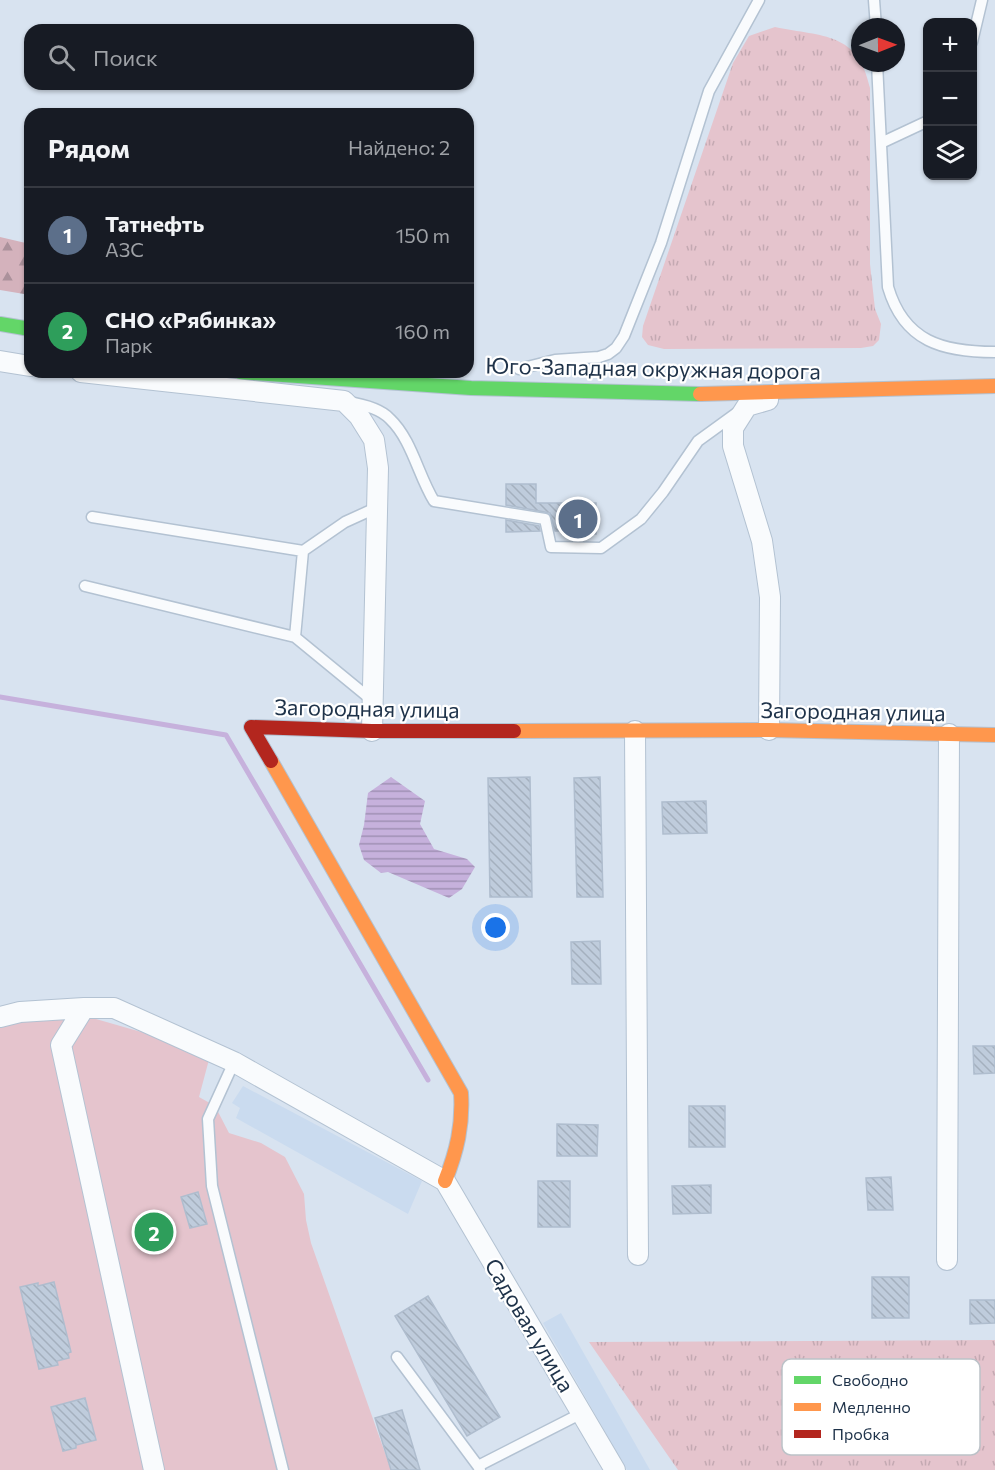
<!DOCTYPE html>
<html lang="ru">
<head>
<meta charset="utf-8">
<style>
  body { margin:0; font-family:Commissioner,sans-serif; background:#20242c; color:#f1f3f6 }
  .controls { position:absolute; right:18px; top:18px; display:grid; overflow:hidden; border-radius:12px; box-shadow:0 2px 4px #0004 }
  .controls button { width:54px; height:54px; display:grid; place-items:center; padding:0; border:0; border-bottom:2px solid #363941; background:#171b24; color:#f1f3f6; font:30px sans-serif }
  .compass { position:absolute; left:851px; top:18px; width:54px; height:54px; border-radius:50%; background:#171b24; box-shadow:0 2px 4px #0004; rotate:89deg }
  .you { position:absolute; left:496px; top:928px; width:21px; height:21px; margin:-15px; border:4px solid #fff; border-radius:50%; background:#1a73e8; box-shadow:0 0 0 9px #1a73e833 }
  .badge { display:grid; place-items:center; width:39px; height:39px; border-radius:50%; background:#8c9099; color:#fff; font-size:20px; font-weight:700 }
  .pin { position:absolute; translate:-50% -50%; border:3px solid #fff; box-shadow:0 2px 6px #0006 }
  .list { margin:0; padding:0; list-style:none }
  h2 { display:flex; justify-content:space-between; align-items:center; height:78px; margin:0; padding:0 24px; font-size:26px }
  h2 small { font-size:20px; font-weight:400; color:#9ea1a6 }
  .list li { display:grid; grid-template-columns:39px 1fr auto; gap:18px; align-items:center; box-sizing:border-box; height:96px; padding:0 24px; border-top:2px solid #363941 }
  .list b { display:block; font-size:22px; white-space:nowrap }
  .list p { margin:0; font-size:20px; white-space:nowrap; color:#9ea1a6 }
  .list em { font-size:20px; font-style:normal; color:#9ea1a6 }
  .icon { flex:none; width:33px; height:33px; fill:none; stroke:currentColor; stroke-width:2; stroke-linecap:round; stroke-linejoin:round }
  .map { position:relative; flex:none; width:995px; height:1470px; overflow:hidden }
  .search { position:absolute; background:#171b24; box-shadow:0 2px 4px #0004; left:24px; top:24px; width:450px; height:66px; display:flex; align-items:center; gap:15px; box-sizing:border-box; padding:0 21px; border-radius:18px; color:#9ea1a6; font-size:22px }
  .panel { position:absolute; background:#171b24; box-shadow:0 2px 4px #0004; left:24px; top:108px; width:450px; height:270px; border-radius:18px }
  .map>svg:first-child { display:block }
  .built { fill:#cadbef }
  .grass { fill:url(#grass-tufts) }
  .forest { fill:url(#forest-firs) }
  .green { fill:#e5c4cd }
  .water { fill:url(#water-rules) }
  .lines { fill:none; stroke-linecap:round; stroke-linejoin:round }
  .stream { stroke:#c6b1dc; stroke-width:5 }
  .building { fill:url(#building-back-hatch); stroke:#afbdce; stroke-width:1.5 }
  .lane-casing { stroke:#b3c2d2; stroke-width:13 }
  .street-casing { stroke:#b3c2d2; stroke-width:22 }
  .fast-casing { stroke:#b3c2d2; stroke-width:16 }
  .slow-casing { stroke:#b3c2d2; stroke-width:16 }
  .jam-casing { stroke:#b3c2d2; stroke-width:16 }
  .lane { stroke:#f9fbfd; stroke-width:10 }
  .street { stroke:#f9fbfd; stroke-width:20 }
  .fast { stroke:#63d668; stroke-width:14 }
  .slow { stroke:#ff974d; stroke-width:14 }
  .jam { stroke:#b3261e; stroke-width:14 }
  .labels { text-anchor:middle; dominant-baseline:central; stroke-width:4.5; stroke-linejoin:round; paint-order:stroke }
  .street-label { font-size:22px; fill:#1e3249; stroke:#fff }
  .key { fill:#fff; stroke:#bcc2c8; stroke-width:1.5 }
  .key-label { font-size:16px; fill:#1e3249 }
</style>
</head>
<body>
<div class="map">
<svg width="995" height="1470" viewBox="0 0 995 1470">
  <defs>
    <pattern id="grass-tufts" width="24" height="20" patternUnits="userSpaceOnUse" patternTransform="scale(1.5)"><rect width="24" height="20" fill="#e5c4cd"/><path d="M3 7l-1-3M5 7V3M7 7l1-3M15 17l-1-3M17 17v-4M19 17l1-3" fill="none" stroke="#c4a9b2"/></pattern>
    <pattern id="forest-firs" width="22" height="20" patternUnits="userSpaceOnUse" patternTransform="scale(1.5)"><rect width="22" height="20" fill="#d4b2bc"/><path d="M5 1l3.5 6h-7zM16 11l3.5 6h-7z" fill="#ab919b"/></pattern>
    <pattern id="water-rules" width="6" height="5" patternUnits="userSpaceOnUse" patternTransform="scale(1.5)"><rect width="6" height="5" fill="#c6b1dc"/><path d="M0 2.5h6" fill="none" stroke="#a091b4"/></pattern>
    <pattern id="building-back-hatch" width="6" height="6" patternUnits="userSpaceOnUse" patternTransform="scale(1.5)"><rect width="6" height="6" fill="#bfccdc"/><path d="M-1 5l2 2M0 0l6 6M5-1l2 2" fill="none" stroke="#a4b0be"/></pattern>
  </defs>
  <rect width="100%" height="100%" fill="#d8e3f0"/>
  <path class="built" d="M 243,1086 L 422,1181 L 408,1214 L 236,1118 L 240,1108 L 232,1103 Z
    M 561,1313 L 650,1470 L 627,1470 L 543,1323 Z"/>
  <path class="grass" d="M 775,27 C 824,37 858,32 870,88 L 870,264 L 875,309 L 881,324 L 879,340 L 873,346 L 861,348 L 664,349 L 648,345 L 642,337 L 643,326 L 733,63 L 749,36 Z
    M 995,1340 L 995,1470 L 678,1470 L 589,1342 Z"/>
  <path class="forest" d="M 0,237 L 30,244 L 30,295 L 0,290 Z"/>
  <path class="green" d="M 0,1011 L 82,1015 L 211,1052 L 199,1097 L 215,1106 L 229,1133 L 261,1143 L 285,1157 L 304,1194 L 306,1220 L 311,1243 L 391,1470 L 0,1470 Z"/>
  <path class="water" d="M 391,777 L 425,801 L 420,824 L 434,849 L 467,859 L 475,867 L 462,889 L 449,898 L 388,872 L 381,873 L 364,860 L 359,845 L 364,825 L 368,793 Z"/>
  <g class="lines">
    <path class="stream" d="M 0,697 L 226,735 L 428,1080"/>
  </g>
  <path class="building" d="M 506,484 L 536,484 L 536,503 L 596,503 L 596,534 L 562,534 L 562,531 L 555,531 L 550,513 L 506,505 Z
    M 506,520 L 539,526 L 540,531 L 506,532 Z
    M 530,777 L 532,897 L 490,897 L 488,778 Z
    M 600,777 L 603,897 L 577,897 L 574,778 Z
    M 706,801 L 707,833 L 663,834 L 662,802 Z
    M 600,941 L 601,984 L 572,984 L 571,942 Z
    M 973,1046 L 995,1046 L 995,1073 L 974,1074 Z
    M 689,1106 L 725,1106 L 725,1147 L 689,1147 Z
    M 557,1124 L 598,1125 L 597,1156 L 557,1156 Z
    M 891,1177 L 893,1210 L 868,1210 L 866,1178 Z
    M 538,1181 L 570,1181 L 570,1227 L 538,1227 Z
    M 711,1185 L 711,1213 L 673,1214 L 672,1186 Z
    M 198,1192 L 207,1224 L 190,1228 L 181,1197 Z
    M 872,1277 L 909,1277 L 909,1318 L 872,1318 Z
    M 54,1282 L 71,1352 L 68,1353 L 69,1358 L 57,1361 L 58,1365 L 39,1369 L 20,1287 L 38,1283 L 38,1286 Z
    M 428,1296 L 500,1417 L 467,1436 L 395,1316 Z
    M 970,1300 L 995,1300 L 995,1323 L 970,1324 Z
    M 85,1398 L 96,1440 L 76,1445 L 76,1448 L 63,1451 L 51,1407 Z
    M 402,1410 L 420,1470 L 391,1470 L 375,1418 Z"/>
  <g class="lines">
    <g class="lane-casing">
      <path id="lane" d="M 874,0 L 876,27
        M 972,42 L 982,0
        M 877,63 L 888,287 C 904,342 943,352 995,352
        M 881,143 L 928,121
        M 519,369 L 555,360 L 599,357 L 608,354 L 616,348 L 624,336 L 661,243 L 709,91 L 759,0
        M 347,402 C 361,404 380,408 390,419 C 412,440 418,475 434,501 L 545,519 L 551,547 L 601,548 L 641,519 L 663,492 L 698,441 L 738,412
        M 92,517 L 303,551
        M 85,586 L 295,637
        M 373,701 L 295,637 L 303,551 L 345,522 L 378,507
        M 234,1062 L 208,1119 L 212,1186 L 283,1470
        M 397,1357 L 478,1466
        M 480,1470 L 478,1466 L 582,1413"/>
    </g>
    <g class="street-casing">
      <path id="street" d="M 0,361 L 30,366
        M 81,372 L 344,401 L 359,416 L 374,440 L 378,468 L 372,731
        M 768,400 L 747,406 L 733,428 L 733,446 L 762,541 L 770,597 L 769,730
        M 635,731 L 638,1255
        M 0,1017 L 20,1012 L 84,1008
        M 947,1260 L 949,734
        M 154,1470 L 61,1045 L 84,1008 L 114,1008 L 234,1062 L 445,1181 L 615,1470"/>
    </g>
    <g class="fast-casing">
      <path id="fast" d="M 0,324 L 30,329
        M 240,372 L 471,388 L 700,394"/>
    </g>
    <g class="slow-casing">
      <path id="slow" d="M 700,394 L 995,386
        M 514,731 L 769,730 L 995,735
        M 271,761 L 461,1093 C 463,1125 457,1151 445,1181"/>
    </g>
    <g class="jam-casing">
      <path id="jam" d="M 271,761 L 251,727 L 372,731 L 514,731"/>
    </g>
    <use href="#lane" class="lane"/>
    <use href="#street" class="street"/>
    <use href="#fast" class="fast"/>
    <use href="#slow" class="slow"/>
    <use href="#jam" class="jam"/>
  </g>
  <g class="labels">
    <g class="street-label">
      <text transform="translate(653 368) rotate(1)">Юго-Западная окружная дорога</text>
      <text transform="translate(367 708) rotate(1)">Загородная улица</text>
      <text transform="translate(853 711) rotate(1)">Загородная улица</text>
      <text transform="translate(530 1325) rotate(59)">Садовая улица</text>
    </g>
  </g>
  <rect x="782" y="1359" width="198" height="96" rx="9" class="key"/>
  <rect x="794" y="1376" width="27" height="8" fill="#63d668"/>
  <rect x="794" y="1403" width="27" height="8" fill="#ff974d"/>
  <rect x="794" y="1430" width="27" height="8" fill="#b3261e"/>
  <g class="key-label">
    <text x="832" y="1386">Свободно</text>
    <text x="832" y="1413">Медленно</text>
    <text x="832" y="1440">Пробка</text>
  </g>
</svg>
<div class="controls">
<button>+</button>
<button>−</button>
<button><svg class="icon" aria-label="layers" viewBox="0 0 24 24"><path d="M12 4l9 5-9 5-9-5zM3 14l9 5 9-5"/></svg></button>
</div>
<svg class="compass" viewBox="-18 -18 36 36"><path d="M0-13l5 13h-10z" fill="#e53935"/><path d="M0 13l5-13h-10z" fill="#9ea1a6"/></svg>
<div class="you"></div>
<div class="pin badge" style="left:578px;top:519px;background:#5c6f8a">1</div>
<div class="pin badge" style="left:154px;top:1232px;background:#2e9e5b">2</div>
<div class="search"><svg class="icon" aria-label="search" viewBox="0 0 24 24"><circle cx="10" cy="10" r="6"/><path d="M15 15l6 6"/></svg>Поиск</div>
<section class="panel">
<h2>Рядом<small>Найдено: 2</small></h2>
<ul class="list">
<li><span class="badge" style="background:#5c6f8a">1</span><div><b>Татнефть</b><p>АЗС</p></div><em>150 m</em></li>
<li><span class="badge" style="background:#2e9e5b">2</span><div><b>СНО «Рябинка»</b><p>Парк</p></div><em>160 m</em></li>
</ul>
</section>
</div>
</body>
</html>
